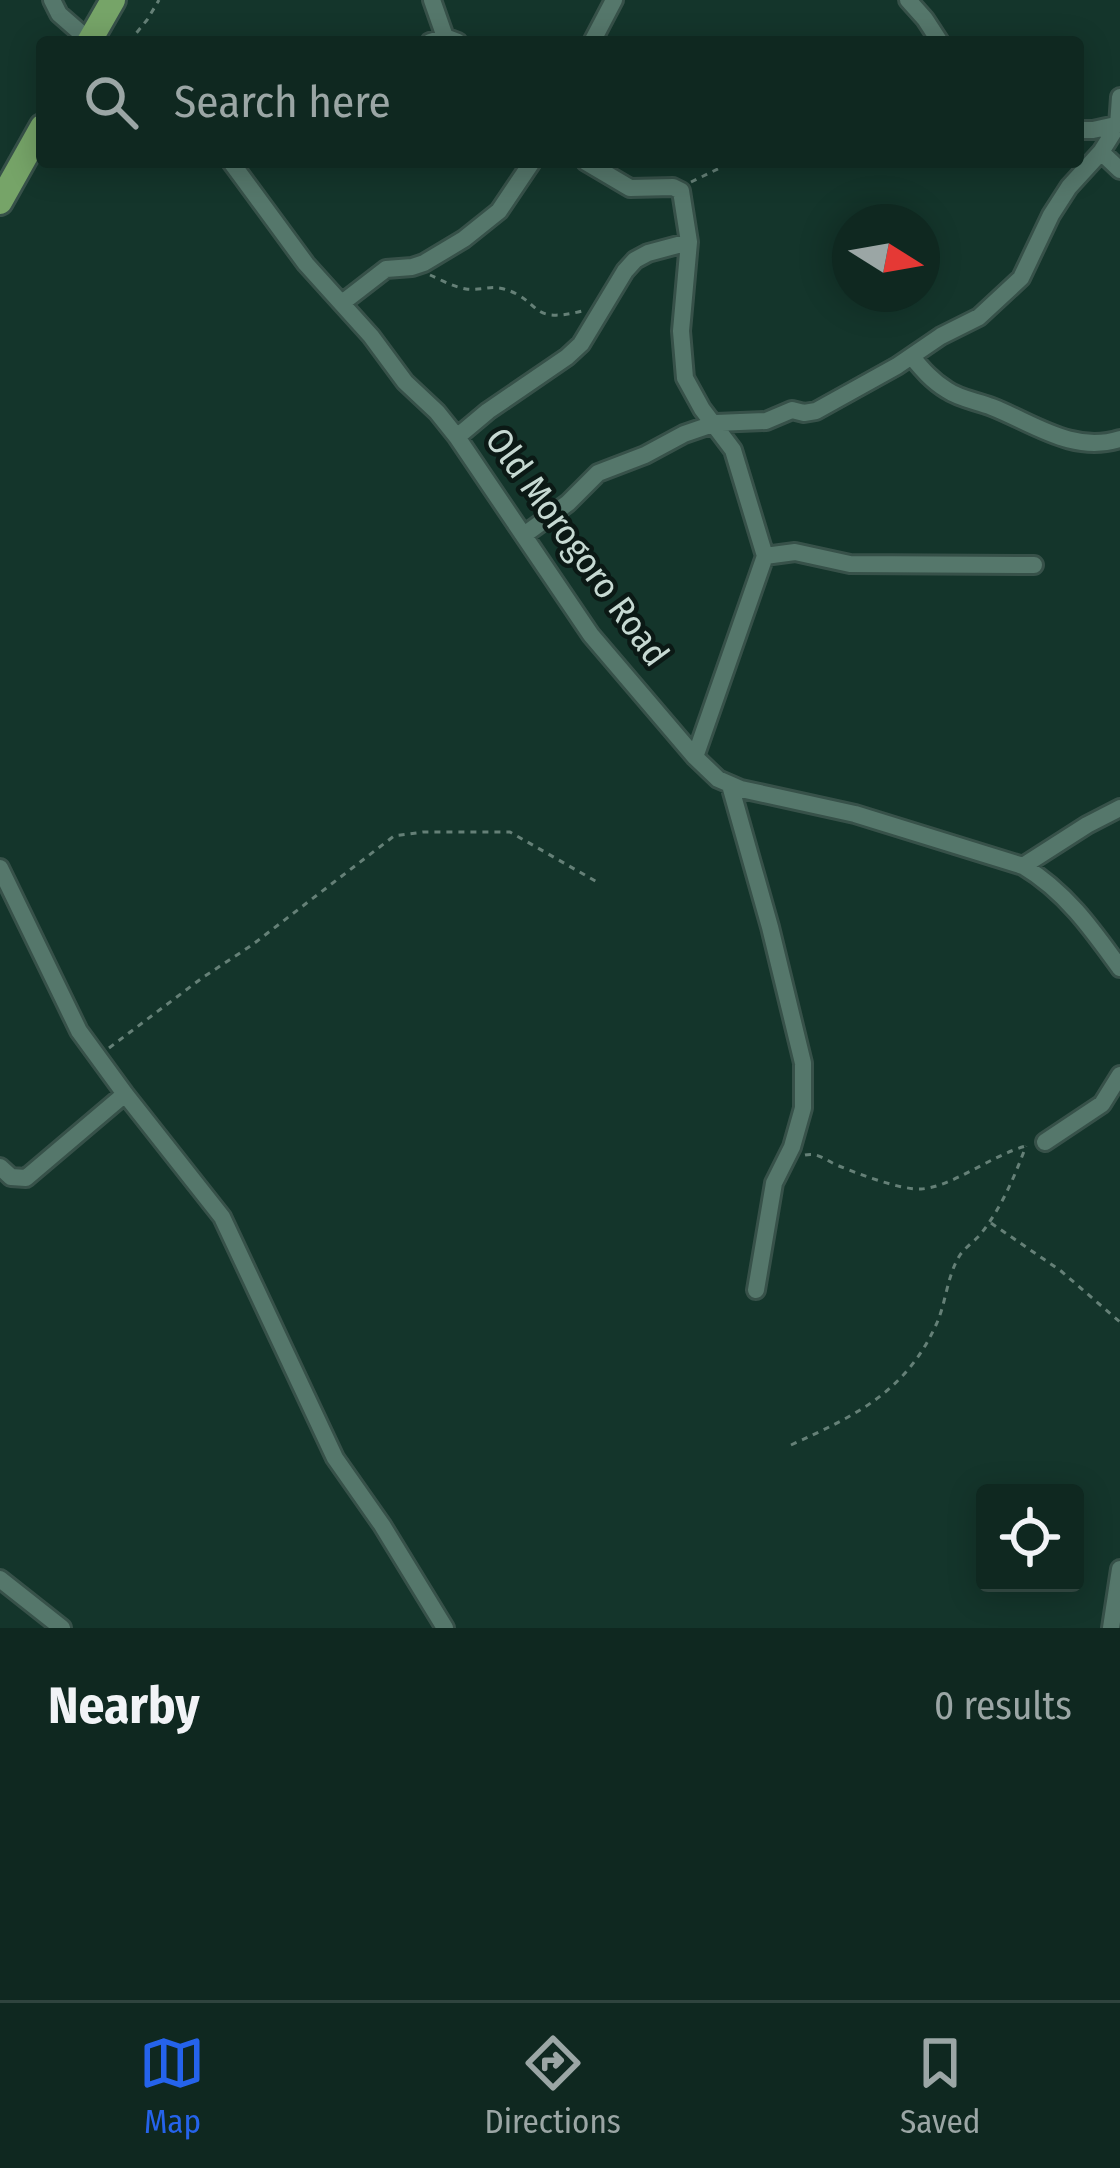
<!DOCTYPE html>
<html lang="en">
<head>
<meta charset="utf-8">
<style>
  body { margin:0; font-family:"Fira Sans Condensed",sans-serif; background:#1d342d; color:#f1f3f6 }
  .controls { position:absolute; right:36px; bottom:36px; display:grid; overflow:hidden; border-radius:12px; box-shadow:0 6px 30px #0003 }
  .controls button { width:108px; height:108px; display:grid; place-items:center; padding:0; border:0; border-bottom:3px solid #2f443e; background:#0f2820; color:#f1f3f6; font:60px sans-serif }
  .compass { position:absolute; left:832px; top:204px; width:108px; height:108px; border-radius:50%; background:#0f2820; box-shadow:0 6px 30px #0003; rotate:101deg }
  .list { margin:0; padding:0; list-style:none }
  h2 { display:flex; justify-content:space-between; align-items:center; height:156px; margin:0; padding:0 48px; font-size:51px }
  h2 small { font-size:39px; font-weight:400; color:#9ba6a5 }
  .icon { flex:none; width:66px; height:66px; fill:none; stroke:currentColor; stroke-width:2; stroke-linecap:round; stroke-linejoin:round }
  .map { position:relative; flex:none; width:1120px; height:1628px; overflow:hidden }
  .search { position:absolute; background:#0f2820; box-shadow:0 6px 30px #0003; left:36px; right:36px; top:36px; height:132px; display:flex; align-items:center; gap:30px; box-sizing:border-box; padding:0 42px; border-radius:12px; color:#9ba6a5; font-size:45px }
  .sheet { height:372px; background:#0f2820 }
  nav { display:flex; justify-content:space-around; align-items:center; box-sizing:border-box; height:168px; border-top:3px solid #2f443e; background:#0f2820; font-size:33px; color:#9ba6a5 }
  nav a { display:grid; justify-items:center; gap:6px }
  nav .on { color:#2563eb }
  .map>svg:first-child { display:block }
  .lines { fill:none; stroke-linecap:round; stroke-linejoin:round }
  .minor-casing { stroke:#375149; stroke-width:22 }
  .highway-casing { stroke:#375149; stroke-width:30 }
  .path { stroke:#658077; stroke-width:3; stroke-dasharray:6 6; stroke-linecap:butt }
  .minor { stroke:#55776b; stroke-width:16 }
  .highway { stroke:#76a468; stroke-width:24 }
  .labels { text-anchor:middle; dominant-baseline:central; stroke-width:9; stroke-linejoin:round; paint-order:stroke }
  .street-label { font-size:36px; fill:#c6d9d2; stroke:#0b1915 }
</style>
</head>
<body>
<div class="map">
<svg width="1120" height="1628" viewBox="0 0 1120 1628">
  <rect width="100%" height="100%" fill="#14352b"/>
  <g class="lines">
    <g class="minor-casing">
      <path id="minor" d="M 52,0 L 59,14 L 91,42
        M 432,0 L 445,37
        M 908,0 L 925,19 L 940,42
        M 430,42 L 445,37 L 458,42
        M 592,42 L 614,0
        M 1078,130 L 1093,130 L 1120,124
        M 1101,152 L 1120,170
        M 231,162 L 306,264 L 371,336 L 405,382 L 437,412 L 457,437 L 591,635 L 695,757 L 718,779 L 741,789 L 855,814 L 1023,866 C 1065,891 1092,929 1120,968
        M 586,162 L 630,188 L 673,187 L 681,191 L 689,242 L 681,331 L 685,378 L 702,409 L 733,450 L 765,556
        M 342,303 L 386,269 L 412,267 L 424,263 L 464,239 L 499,211 L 532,162
        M 912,357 C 922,369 932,381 947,390 C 960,399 977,401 992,407 C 1033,423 1073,454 1120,439
        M 457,437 L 488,411 L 567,357 L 581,344 L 625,271 L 635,260 L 648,253 L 689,242
        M 524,535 L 568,503 L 598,473 L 645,455 L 684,434 L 716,423 L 766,421 L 792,410 L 804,413 L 816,411 L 897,366 L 941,336 L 979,317 L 1021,278 L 1051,215 L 1069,187 L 1101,152 L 1118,125 L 1120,97
        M 695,757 L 765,556 L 795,552 L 850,564 L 1034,565
        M 730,785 L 770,927 L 803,1063 L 803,1108 L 792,1147 L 774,1183 L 756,1290
        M 1023,866 L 1087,825 L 1120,808
        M 0,868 L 79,1031 L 125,1094 L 222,1217 L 335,1458 L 382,1525 L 445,1628
        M 1045,1142 L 1102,1104 L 1120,1075
        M 0,1167 L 11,1177 L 26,1178 L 125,1094
        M 0,1579 L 62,1628
        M 1111,1628 L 1120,1569"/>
    </g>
    <g class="highway-casing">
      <path id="highway" d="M 89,42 L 113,0
        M 0,202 L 42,127"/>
    </g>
    <path class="path" d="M 129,42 L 147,20 L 159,0
      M 691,182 L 732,162
      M 430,275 C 441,280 454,287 466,289 C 479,291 492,285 504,289 C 542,300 528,325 582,311
      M 109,1048 L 202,978 L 252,945 L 394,836 L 423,832 L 510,832 L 597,882
      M 805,1155 C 819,1152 826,1161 839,1166 C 859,1174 900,1190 921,1189 C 952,1187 992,1155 1026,1146
      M 991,1223 L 1061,1271 L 1120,1322
      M 791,1445 C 854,1416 905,1393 936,1325 C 946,1304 947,1275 960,1255 C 965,1248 973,1242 979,1236 C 1001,1209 1014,1178 1026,1146"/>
    <use href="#minor" class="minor"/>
    <use href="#highway" class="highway"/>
  </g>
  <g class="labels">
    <g class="street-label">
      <text transform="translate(577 547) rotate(54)">Old Morogoro Road</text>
    </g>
  </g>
</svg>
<div class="controls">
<button><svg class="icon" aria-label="locate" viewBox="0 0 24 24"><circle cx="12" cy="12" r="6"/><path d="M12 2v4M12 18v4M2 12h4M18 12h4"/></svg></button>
</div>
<svg class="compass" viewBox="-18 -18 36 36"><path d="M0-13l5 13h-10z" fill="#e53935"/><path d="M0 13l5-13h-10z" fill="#9ba6a5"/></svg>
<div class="search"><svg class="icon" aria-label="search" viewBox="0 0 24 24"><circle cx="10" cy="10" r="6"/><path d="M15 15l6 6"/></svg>Search here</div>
</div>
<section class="sheet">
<h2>Nearby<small>0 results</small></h2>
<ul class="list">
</ul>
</section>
<nav>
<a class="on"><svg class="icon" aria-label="map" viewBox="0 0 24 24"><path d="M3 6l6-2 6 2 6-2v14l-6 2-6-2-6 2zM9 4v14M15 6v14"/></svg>Map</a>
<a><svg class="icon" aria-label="directions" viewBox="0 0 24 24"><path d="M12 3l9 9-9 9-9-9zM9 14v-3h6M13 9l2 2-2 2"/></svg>Directions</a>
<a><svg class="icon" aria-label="saved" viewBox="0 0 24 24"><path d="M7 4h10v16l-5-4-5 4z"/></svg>Saved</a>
</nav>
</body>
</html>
